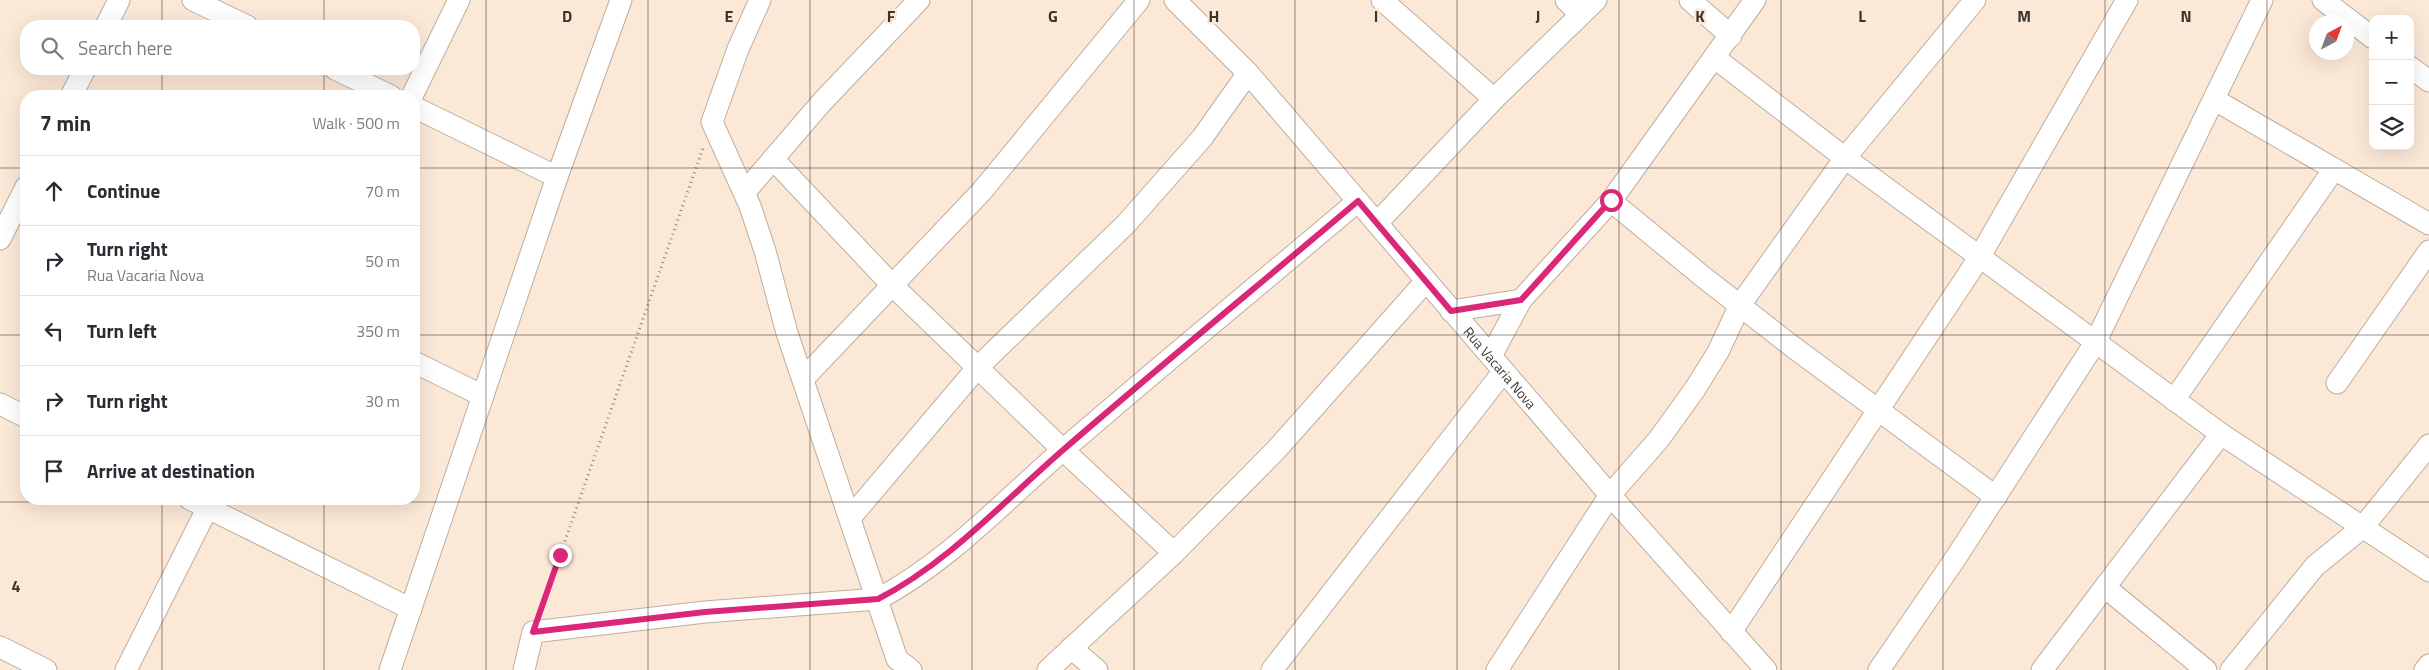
<!DOCTYPE html>
<html lang="en">
<head>
<meta charset="utf-8">
<style>
  body { margin:0; font-family:"Titillium Web",sans-serif; background:#f7f7f7; color:#2b2b33 }
  .controls { position:absolute; right:15px; top:15px; display:grid; overflow:hidden; border-radius:10px; box-shadow:0 5px 20px #0002 }
  .controls button { width:45px; height:45px; display:grid; place-items:center; padding:0; border:0; border-bottom:1px solid #e1e1e2; background:#fff; color:#2b2b33; font:25px sans-serif }
  .compass { position:absolute; left:2309px; top:15px; width:45px; height:45px; border-radius:50%; background:#fff; box-shadow:0 5px 20px #0002; rotate:41deg }
  .stop { position:absolute; width:15px; height:15px; margin:-11px; border:4px solid #db2777; border-radius:50%; background:#fff }
  .stop.end { background:#db2777; border-color:#fff; box-shadow:0 1px 5px #0008 }
  .list { margin:0; padding:0; list-style:none }
  h2 { display:flex; justify-content:space-between; align-items:center; height:65px; margin:0; padding:0 20px; font-size:21px }
  h2 small { font-size:16px; font-weight:400; color:#7c7c81 }
  .list li { display:grid; grid-template-columns:32px 1fr auto; gap:15px; align-items:center; box-sizing:border-box; height:70px; padding:0 20px; border-top:1px solid #e1e1e2 }
  .list b { display:block; font-size:19px; white-space:nowrap }
  .list p { margin:0; font-size:16px; white-space:nowrap; color:#7c7c81 }
  .list em { font-size:16px; font-style:normal; color:#7c7c81 }
  .icon { flex:none; width:28px; height:28px; fill:none; stroke:currentColor; stroke-width:2; stroke-linecap:round; stroke-linejoin:round }
  .map { position:relative; flex:none; width:2429px; height:670px; overflow:hidden }
  .search { position:absolute; background:#fff; box-shadow:0 5px 20px #0002; left:20px; top:20px; width:400px; height:55px; display:flex; align-items:center; gap:12px; box-sizing:border-box; padding:0 18px; border-radius:20px; color:#7c7c81; font-size:19px }
  .panel { position:absolute; background:#fff; box-shadow:0 5px 20px #0002; left:20px; top:90px; width:400px; height:415px; border-radius:20px }
  .map>svg:first-child { display:block }
  .lines { fill:none; stroke-linecap:round; stroke-linejoin:round }
  .minor-casing { stroke:#c0ad9d; stroke-width:23 }
  .path { stroke:#93867b; stroke-width:3; stroke-dasharray:1 4; stroke-linecap:butt }
  .minor { stroke:#fff; stroke-width:21 }
  .route { stroke:#db2777; stroke-width:6 }
  .grid { fill:none; stroke:#3b342d; stroke-width:1; stroke-opacity:0.55 }
  .labels { text-anchor:middle; dominant-baseline:central; stroke-width:5; stroke-linejoin:round; paint-order:stroke }
  .street-label { font-size:14px; fill:#3b342d; stroke:#fce8d7 }
  .grid-label { font-size:16px; text-anchor:middle; font-weight:bold; fill:#3b342d; stroke:#fce8d7; stroke-width:5; stroke-linejoin:round; paint-order:stroke }
</style>
</head>
<body>
<div class="map">
<svg width="2429" height="670" viewBox="0 0 2429 670">
  <rect width="100%" height="100%" fill="#fce8d7"/>
  <g class="lines">
    <g class="minor-casing">
      <g id="minor">
        <path d="M 193,0 L 247,26"/>
        <path d="M 760,0 L 738,49 L 712,122 L 750,206 L 765,251 L 787,333 L 897,659 L 911,670"/>
        <path d="M 919,0 L 822,102 L 773,159 L 892,285 L 1063,450 L 1174,553"/>
        <path id="s1" d="M 1175,0 L 1248,73 L 1610,495 L 1766,670"/>
        <path d="M 1382,0 L 1494,99"/>
        <path d="M 1566,0 L 1580,14"/>
        <path d="M 1690,0 L 1731,36"/>
        <path d="M 2323,0 L 2373,38"/>
        <path d="M 106,26 L 119,0"/>
        <path d="M 1715,58 L 1845,158 L 2221,434 L 2429,571"/>
        <path d="M 2410,67 L 2429,81"/>
        <path d="M 335,69 L 391,96"/>
        <path d="M 71,96 L 85,69"/>
        <path d="M 412,96 L 459,0"/>
        <path d="M 2215,100 L 2429,224"/>
        <path d="M 414,107 L 557,177"/>
        <path d="M 745,192 L 773,159"/>
        <path d="M 1611,201 L 1702,276 L 1793,347 L 1996,497"/>
        <path d="M 1377,223 L 1494,99 L 1596,0"/>
        <path d="M 0,239 L 26,187"/>
        <path d="M 1451,311 L 1521,300"/>
        <path d="M 1491,356 L 1521,300 L 1611,201 L 1755,0"/>
        <path d="M 414,362 L 483,396"/>
        <path d="M 803,379 L 982,191 L 1139,0"/>
        <path d="M 2337,383 L 2429,251"/>
        <path d="M 2174,400 L 2334,169"/>
        <path d="M 0,404 L 26,417"/>
        <path d="M 190,499 L 411,609"/>
        <path d="M 850,518 L 978,367 L 1126,224 L 1202,138 L 1248,73"/>
        <path d="M 2106,588 L 2206,670"/>
        <path d="M 1731,632 L 1979,258 L 2127,0"/>
        <path d="M 0,647 L 46,670"/>
        <path d="M 1071,648 L 1097,670"/>
        <path d="M 126,670 L 212,499"/>
        <path d="M 390,670 L 557,177 L 621,0"/>
        <path d="M 524,670 L 533,632 L 705,612 L 878,599 C 948,562 1003,502 1063,450 C 1160,366 1260,284 1358,201"/>
        <path d="M 1048,670 L 1174,553 L 1276,450 L 1426,281"/>
        <path d="M 1272,670 L 1503,372"/>
        <path d="M 1497,670 L 1610,495 L 1659,439 L 1695,389 L 1718,352 L 1740,305 L 1845,158 L 1975,0"/>
        <path d="M 1879,670 L 1955,559 L 2095,343 L 2262,0"/>
        <path d="M 2042,670 L 2221,434"/>
        <path d="M 2231,670 L 2315,566 L 2363,527 L 2429,445"/>
        <path d="M 2425,670 L 2429,665"/>
      </g>
    </g>
    <path class="path" d="M 540,612 L 703,148"/>
    <use href="#minor" class="minor"/>
  </g>
  <g class="lines">
    <path class="route" d="M 560,555 L 533,632 L 705,612 L 878,599 C 948,563 1003,502 1063,450 C 1160,366 1260,284 1358,201 L 1451,311 L 1521,300 L 1611,200"/>
  </g>
  <path class="grid" d="M 162,0 L 162,26M 324,0 L 324,26M 486,0 L 486,670M 648,0 L 648,670M 810,0 L 810,670M 972,0 L 972,670M 1134,0 L 1134,670M 1295,0 L 1295,670M 1457,0 L 1457,670M 1619,0 L 1619,670M 1781,0 L 1781,670M 1943,0 L 1943,670M 2105,0 L 2105,670M 2267,0 L 2267,670M 162,69 L 162,96M 324,69 L 324,96M 0,168 L 26,168M 414,168 L 2429,168M 0,335 L 26,335M 414,335 L 2429,335M 162,499 L 162,670M 324,499 L 324,670M 0,502 L 2429,502"/>
  <g class="labels">
    <g class="street-label">
      <text stroke="none"><textPath href="#s1" startOffset="491">Rua Vacaria Nova</textPath></text>
    </g>
  </g>
  <g class="grid-label">
    <text x="567" y="22">D</text>
    <text x="729" y="22">E</text>
    <text x="891" y="22">F</text>
    <text x="1053" y="22">G</text>
    <text x="1214" y="22">H</text>
    <text x="1376" y="22">I</text>
    <text x="1538" y="22">J</text>
    <text x="1700" y="22">K</text>
    <text x="1862" y="22">L</text>
    <text x="2024" y="22">M</text>
    <text x="2186" y="22">N</text>
    <text x="16" y="592">4</text>
  </g>
</svg>
<div class="controls">
<button>+</button>
<button>−</button>
<button><svg class="icon" aria-label="layers" viewBox="0 0 24 24"><path d="M12 4l9 5-9 5-9-5zM3 14l9 5 9-5"/></svg></button>
</div>
<svg class="compass" viewBox="-18 -18 36 36"><path d="M0-13l5 13h-10z" fill="#e53935"/><path d="M0 13l5-13h-10z" fill="#7c7c81"/></svg>
<div class="stop" style="left:1611px;top:200px"></div>
<div class="stop end" style="left:560px;top:555px"></div>
<div class="search"><svg class="icon" aria-label="search" viewBox="0 0 24 24"><circle cx="10" cy="10" r="6"/><path d="M15 15l6 6"/></svg>Search here</div>
<section class="panel">
<h2>7 min<small>Walk · 500 m</small></h2>
<ul class="list">
<li><svg class="icon" aria-label="ahead" viewBox="0 0 24 24"><path d="M12 20V5M6 11l6-6 6 6"/></svg><div><b>Continue</b></div><em>70 m</em></li>
<li><svg class="icon" aria-label="right" viewBox="0 0 24 24"><path d="M7 20v-9h11M14 6l5 5-5 5"/></svg><div><b>Turn right</b><p>Rua Vacaria Nova</p></div><em>50 m</em></li>
<li><svg class="icon" aria-label="left" viewBox="0 0 24 24"><path d="M17 20v-9H6M10 6l-5 5 5 5"/></svg><div><b>Turn left</b></div><em>350 m</em></li>
<li><svg class="icon" aria-label="right" viewBox="0 0 24 24"><path d="M7 20v-9h11M14 6l5 5-5 5"/></svg><div><b>Turn right</b></div><em>30 m</em></li>
<li><svg class="icon" aria-label="arrive" viewBox="0 0 24 24"><path d="M6 21V4h12l-3 4 3 4H6"/></svg><div><b>Arrive at destination</b></div></li>
</ul>
</section>
</div>
</body>
</html>
